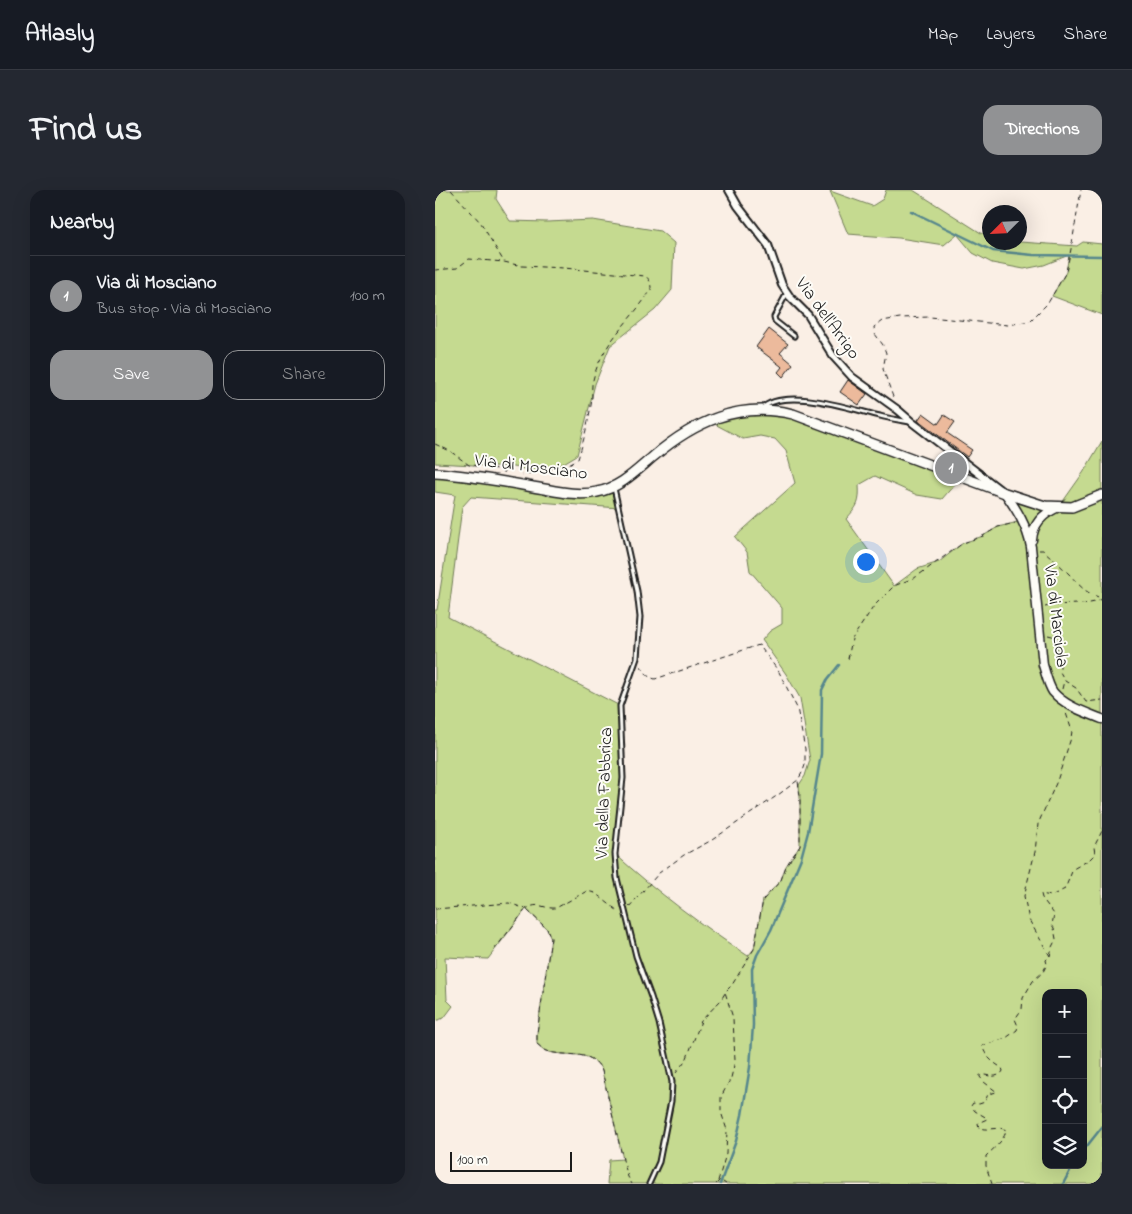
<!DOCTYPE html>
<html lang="en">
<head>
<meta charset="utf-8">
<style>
  body { margin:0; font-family:"Indie Flower",sans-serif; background:#242831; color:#f1f3f6 }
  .controls { position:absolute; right:15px; bottom:15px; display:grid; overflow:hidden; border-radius:10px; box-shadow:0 5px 20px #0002 }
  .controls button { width:45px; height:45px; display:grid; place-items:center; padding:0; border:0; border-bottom:1px solid #363941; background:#171b24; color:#f1f3f6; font:25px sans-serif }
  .compass { position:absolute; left:547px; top:15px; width:45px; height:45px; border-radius:50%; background:#171b24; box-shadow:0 5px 20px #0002; rotate:246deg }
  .scale { position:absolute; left:15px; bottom:12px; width:122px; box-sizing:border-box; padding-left:5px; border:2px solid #1c1c1c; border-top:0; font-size:14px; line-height:18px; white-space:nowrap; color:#1c1c1c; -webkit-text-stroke:4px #fdfcf7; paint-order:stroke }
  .you { position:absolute; left:430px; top:371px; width:18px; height:18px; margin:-12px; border:4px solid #fff; border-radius:50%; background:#1a73e8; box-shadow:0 0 0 8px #1a73e833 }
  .badge { display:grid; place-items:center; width:32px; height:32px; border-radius:50%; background:#919294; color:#fff; font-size:16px; font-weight:700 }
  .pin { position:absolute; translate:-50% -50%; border:2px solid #fff; box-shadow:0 1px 5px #0006 }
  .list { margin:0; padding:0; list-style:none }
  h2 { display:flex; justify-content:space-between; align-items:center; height:65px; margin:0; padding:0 20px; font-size:21px }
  h2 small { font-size:16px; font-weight:400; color:#9ea1a6 }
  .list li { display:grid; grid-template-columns:32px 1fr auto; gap:15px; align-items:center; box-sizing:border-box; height:80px; padding:0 20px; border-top:1px solid #363941 }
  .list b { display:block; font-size:19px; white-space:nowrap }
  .list p { margin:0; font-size:16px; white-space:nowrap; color:#9ea1a6 }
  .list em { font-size:16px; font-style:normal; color:#9ea1a6 }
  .actions { display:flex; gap:10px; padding:15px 20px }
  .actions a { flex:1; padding:11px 0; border:1px solid #919294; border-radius:15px; text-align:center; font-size:18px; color:#919294 }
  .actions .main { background:#919294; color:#fff }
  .icon { flex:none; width:28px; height:28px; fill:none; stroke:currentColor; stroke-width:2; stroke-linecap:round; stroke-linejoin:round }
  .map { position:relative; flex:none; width:667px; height:994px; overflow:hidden; border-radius:15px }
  header { display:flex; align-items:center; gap:30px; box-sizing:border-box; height:70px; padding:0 25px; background:#171b24; border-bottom:1px solid #363941 }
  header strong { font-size:24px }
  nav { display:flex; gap:28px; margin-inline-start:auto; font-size:18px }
  .intro { display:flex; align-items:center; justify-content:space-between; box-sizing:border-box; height:120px; padding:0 30px }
  h1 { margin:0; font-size:35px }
  .button { padding:12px 22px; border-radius:15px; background:#919294; color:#fff; font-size:18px; font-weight:700 }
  main { display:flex; gap:30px; padding:0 30px }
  aside { flex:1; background:#171b24; border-radius:15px; box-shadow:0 5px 20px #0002 }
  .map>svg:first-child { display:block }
  .green { fill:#c5da90; stroke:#707b56; fill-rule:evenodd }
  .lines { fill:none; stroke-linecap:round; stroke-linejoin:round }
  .stream { stroke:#57878d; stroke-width:2.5 }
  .building { fill:#ecba9c; stroke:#1c1c1c }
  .service-casing { stroke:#1c1c1c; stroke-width:7 }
  .minor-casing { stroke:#1c1c1c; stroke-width:10 }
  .tertiary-casing { stroke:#1c1c1c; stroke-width:11 }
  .secondary-casing { stroke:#1c1c1c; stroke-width:12 }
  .path { stroke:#1c1c1c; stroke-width:1; stroke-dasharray:5 4; stroke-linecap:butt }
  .service { stroke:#fdfcf7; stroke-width:3 }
  .minor { stroke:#fdfcf7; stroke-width:6 }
  .tertiary { stroke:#fdfcf7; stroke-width:8 }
  .secondary { stroke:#fdfcf7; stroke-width:9 }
  .labels { text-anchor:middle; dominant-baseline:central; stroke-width:4; stroke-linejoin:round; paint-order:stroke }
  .street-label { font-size:18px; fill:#1c1c1c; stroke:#fdfcf7 }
</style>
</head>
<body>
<header>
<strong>Atlasly</strong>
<nav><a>Map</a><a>Layers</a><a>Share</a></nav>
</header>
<div class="intro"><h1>Find us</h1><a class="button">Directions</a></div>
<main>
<aside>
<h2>Nearby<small></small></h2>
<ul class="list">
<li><span class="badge">1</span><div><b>Via di Mosciano</b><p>Bus stop · Via di Mosciano</p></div><em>100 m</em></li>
</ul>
<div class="actions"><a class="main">Save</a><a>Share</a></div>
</aside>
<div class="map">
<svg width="667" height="994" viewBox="0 0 667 994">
  <rect width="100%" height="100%" fill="#faefe5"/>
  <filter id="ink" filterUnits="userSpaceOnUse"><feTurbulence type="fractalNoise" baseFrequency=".02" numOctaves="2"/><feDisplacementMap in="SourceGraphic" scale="10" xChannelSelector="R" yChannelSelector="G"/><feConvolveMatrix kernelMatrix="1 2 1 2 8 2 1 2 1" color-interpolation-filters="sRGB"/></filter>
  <g filter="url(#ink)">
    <path class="green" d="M 0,0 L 62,0 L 61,9 L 75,31 L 112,32 L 158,30 L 225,41 L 239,53 L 237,100 L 220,120 L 175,156 L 160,194 L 142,265 L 127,274 L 105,282 L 78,277 L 0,273 Z
      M 451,0 L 478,0 L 546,43 L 554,45 L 554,52 L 585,52 L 642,56 L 648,52 L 667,54 L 667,125 L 617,106 L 631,82 L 634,65 L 609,75 L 589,79 L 557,73 L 538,63 L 522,44 L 509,55 L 464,48 L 413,44 L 395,1 L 437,16 L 448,9 Z
      M 341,220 L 526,287 L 507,309 L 482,305 L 440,286 L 424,295 C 425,313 423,316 411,329 L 459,396 L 482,379 L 504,372 L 528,353 L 548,346 L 563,337 L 587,331 L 570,303 L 624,317 L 648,283 L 667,251 L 667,994 L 172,994 L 174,970 L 188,969 L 167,881 C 157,858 131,868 111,861 C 108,860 105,856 102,854 L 102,843 L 116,748 L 112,739 L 91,719 L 53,769 L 10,767 L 12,810 L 18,816 L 9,828 L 0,831 L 0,420 L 2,420 L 20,305 L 0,302 L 0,283 L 136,303 L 179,298 L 184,318 L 36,307 L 27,317 L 13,427 L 185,516 L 188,588 L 180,664 C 222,702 266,735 313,766 L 319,759 L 328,710 L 346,690 L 351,676 L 365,656 L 365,607 L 364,595 L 370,586 L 375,570 L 365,508 L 351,484 L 327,450 L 335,441 L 347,434 L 347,418 L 315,381 L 312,362 L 300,347 L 360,293 L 351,261 L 340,249 L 325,246 L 308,249 L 274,231 ZM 611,803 L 648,803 L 648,975 L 611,975 Z"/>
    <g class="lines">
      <path class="stream" d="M 476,21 L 558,61 L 598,65 L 667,66
        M 648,961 L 667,937
        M 285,994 L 301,951 L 307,925 L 315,877 L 318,835 L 317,779 L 322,765 L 336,740 L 366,668 L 373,642 L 386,564 L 387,500 L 392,490 L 404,475
        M 628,994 L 638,975"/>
    </g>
    <path class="building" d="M 334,139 L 353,154 L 345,163 L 358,174 L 348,187 L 343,182 L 347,177 L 346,176 L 321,157 Z
      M 413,190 L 432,204 L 424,215 L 405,202 Z
      M 488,223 L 503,234 L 509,225 L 520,232 L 512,243 L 537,260 L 532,267 L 483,230 Z"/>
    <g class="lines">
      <g class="service-casing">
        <path id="service" d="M 352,103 L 339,127 L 340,131 L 359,146
          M 326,219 C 350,196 416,219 445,226 C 455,229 465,230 475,232
          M 179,298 L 202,401 L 205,427 L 202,468 L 185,516 L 188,588 L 180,664 L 182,688 L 201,766 L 216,807 L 224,833 L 237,892 L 236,911 L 224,972 L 214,994"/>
      </g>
      <g class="minor-casing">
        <path id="minor" d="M 294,0 L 303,16 L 333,55 L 347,95 L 355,107 L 373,125 L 398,166 L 417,187 L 463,220 L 478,233 L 564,299"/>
      </g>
      <g class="tertiary-casing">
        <path id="tertiary" d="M 570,303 C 582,320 592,336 596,357 L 608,475 C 611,484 613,495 618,502 C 630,516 650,522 667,529
          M 597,350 C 598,333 609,323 624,317"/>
      </g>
      <g class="secondary-casing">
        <path id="secondary" d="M 0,283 C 32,285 66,291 98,297 C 118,300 141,307 162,302 C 185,298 201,281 219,266 C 259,232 304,211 358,224 L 570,303 L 610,316 L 637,317 L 667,305"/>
      </g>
      <path class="path" d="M 16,0 L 46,33 L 69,72 L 87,76 L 129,78 L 210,86 C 215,89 216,93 216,100 C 196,131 167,152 158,190 C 156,196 157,203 157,209 C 154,229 149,250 143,269 L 130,276 L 87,285
        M 0,80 L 22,78 L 34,69 L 69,72
        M 458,207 L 448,179 L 451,163 L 448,155 L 440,144 L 439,137 L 447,131 L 465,128 L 495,127 L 573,135 L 595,131 L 613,113 L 631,82 L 636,59 L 646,0
        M 0,254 L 15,261 L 34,275 L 63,279 L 71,283
        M 604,360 L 608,360 C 617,368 626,376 635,385 C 645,396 651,404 667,408
        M 610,417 C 627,412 655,417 667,409
        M 613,445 L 621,447 L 623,452 L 622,461 L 625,468 L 625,482 L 630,491 L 641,498 L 651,512 L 667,510
        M 413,469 L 417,449 L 439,416 L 459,396 L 481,387 L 528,353 L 548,346 L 563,337 L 580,333
        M 627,499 L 629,491
        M 194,717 L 224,683 L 249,665 L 277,650 L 343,605 L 363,590 L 368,581 L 370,575 L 370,559 L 362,518 L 344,482 L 324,455 L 220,489 L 214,487 L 205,475
        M 0,719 L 74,713 L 91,719 C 104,711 108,719 121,718 L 152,701 L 160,703 L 183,721
        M 59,760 L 91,719 L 112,739 L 116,748 L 102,843 L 102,854 C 105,856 108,860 111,861 C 131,868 157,858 167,881 L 188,970 L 193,987 L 197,994
        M 615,766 L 594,730 L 589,706 L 600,662 L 603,634 L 622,591 L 636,548 L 637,541 L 631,523
        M 241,883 L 252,868 L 266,831 L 286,810 L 290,803
        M 283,991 L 291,964 L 292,940 L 286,922 L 286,907 L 296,888 L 300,871 L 298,828 L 290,802 L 297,795 L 319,759 L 328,710 L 346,690 L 351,676 L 365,656 L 365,607 L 363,591
        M 281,994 L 285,990 L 291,994
        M 557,994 L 551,976 L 551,966 C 558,959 570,950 571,940 C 566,936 553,941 544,938 L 543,933 L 552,929 L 552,928 L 540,921 L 536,916 L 538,913 L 544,914 L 550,912 L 553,904 L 562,902 L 549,892 L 545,887 L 545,885 C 554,884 555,889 566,884 L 568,881 L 567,878 C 556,871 552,868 547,856 L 571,848 L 582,840 L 583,836 L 580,829 L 587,819 L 588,808 L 598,791 L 608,782 L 612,774 L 611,770 L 615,766 L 617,757 L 621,749 L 619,738 L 617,735 L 619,724 L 607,708 L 606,704 L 616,706 L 630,699 L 638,679 L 654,670 L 660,664 L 659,657 L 667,641"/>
      <use href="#service" class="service"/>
      <use href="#minor" class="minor"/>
      <use href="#tertiary" class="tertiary"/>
      <use href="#secondary" class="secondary"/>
    </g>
  </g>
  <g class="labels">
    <g class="street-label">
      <text transform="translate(392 129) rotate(54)">Via dell'Arrigo</text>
      <text transform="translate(96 278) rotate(7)">Via di Mosciano</text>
      <text transform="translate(620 426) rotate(83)">Via di Marciola</text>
      <text transform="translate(170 603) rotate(-88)">Via della Fabbrica</text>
    </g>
  </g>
</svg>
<div class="controls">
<button>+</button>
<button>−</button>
<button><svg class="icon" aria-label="locate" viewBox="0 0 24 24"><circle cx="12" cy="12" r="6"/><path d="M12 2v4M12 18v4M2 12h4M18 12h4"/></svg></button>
<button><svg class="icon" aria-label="layers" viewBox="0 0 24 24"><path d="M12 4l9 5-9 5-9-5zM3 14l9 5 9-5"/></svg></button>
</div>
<svg class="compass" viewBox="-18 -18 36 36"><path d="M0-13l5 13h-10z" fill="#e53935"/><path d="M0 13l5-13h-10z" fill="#9ea1a6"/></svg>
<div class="scale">100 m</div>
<div class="you"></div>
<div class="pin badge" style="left:516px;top:278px">1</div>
</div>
</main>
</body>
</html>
